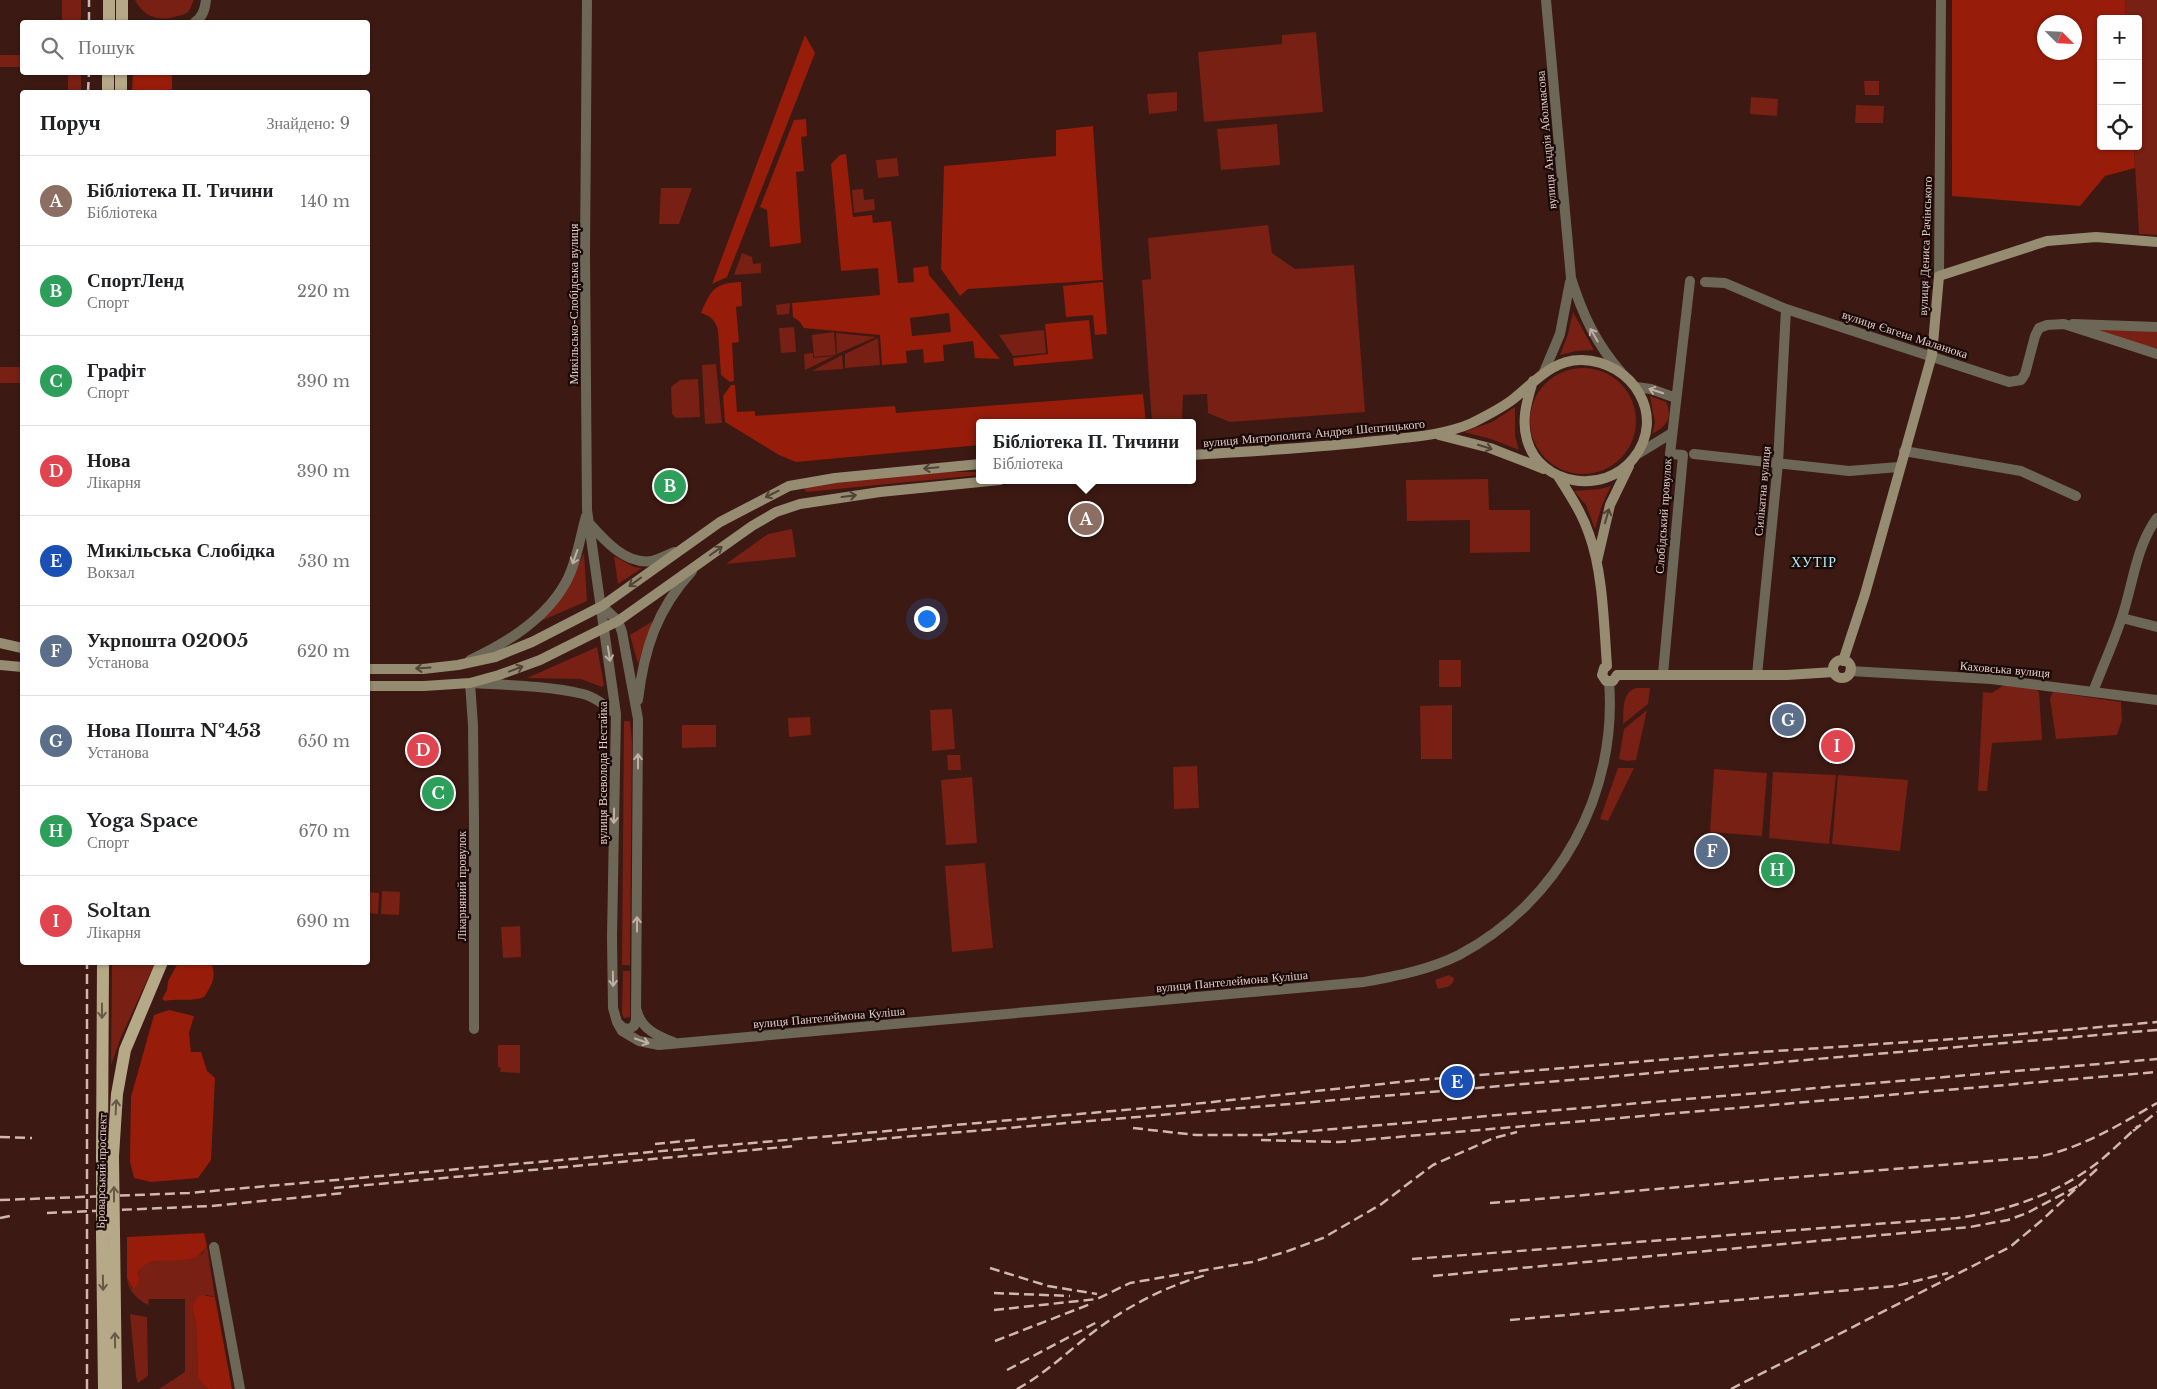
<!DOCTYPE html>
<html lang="uk">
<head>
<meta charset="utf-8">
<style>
  body { margin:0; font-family:"Libre Baskerville",serif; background:#f6f6f6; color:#202124 }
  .controls { position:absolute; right:15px; top:15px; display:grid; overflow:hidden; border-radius:5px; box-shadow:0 1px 4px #0004 }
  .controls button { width:45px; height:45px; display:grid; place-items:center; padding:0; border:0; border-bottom:1px solid #e0e0e0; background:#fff; color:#202124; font:25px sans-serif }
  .compass { position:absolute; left:2037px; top:15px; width:45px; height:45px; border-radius:50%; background:#fff; box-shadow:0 1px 4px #0004; rotate:114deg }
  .you { position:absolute; left:926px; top:618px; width:18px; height:18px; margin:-12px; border:4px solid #fff; border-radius:50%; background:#1a73e8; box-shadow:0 0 0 8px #1a73e833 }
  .badge { display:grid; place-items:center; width:32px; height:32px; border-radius:50%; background:#386d78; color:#fff; font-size:16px; font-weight:700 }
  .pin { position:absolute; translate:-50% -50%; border:2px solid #fff; box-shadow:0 1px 5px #0006 }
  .popup { position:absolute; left:976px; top:419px; width:220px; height:65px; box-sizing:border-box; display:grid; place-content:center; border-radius:5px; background:#fff; filter:drop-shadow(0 1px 4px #0005); font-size:16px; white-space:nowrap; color:#757577 }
  .popup b { font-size:19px; color:#202124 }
  .popup::after { content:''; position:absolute; left:50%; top:100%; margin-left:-10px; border:10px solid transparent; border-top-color:#fff }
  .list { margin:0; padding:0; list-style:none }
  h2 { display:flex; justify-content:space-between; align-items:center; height:65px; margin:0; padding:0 20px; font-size:21px }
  h2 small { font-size:16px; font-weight:400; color:#757577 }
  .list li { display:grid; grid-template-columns:32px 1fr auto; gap:15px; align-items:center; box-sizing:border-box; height:90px; padding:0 20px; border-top:1px solid #e0e0e0 }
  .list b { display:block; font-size:19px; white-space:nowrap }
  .list p { margin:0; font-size:16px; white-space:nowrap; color:#757577 }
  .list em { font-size:16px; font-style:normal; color:#757577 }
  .icon { flex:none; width:28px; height:28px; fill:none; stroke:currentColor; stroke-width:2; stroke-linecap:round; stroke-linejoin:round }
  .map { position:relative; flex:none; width:2157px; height:1389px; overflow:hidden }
  .search { position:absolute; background:#fff; box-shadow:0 1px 4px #0004; left:20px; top:20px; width:350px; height:55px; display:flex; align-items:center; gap:12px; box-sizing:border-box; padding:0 18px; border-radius:5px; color:#757577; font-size:19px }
  .panel { position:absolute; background:#fff; box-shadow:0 1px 4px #0004; left:20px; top:90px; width:350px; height:875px; border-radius:5px }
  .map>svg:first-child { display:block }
  .green { fill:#772013 }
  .forest { fill:#971c0a; fill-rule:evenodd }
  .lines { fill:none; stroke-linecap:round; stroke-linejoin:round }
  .minor { stroke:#6d6757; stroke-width:10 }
  .tertiary { stroke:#6d6757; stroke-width:10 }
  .secondary { stroke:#958c72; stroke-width:10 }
  .primary { stroke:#b5a987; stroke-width:12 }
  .rail { stroke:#d0b7b2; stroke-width:2.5; stroke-dasharray:10 5; stroke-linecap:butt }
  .primary-bridge { stroke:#b5a987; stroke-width:12 }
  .oneway { stroke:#c1aea6 }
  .oneway2 { stroke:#514437 }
  .oneway3 { stroke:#675947 }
  .labels { text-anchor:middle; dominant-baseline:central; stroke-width:4.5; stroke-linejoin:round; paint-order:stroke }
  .street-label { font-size:12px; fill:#e5cdc8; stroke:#190907 }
  .neighbourhood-label { font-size:14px; letter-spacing:1px; fill:#b3edf8; stroke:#190907 }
</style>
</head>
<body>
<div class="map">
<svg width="2157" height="1389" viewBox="0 0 2157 1389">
  <rect width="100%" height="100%" fill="#3c1913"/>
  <path class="green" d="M 62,0 L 81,0 L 81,22 L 62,22 Z
    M 135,0 L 194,0 C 192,3 191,8 189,11 C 186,14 182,15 178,16 C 160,22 144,18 135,0 Z
    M 2125,0 L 2157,0 L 2157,235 L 2139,234 L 2134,146 L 2138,146 L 2138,19 L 2126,19 Z
    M 1316,32 L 1323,112 L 1204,122 L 1198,52 L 1282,44 L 1282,35 Z
    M 0,55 L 22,55 L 22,67 L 0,67 Z
    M 68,73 L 81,73 L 81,92 L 68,92 Z
    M 1864,81 L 1879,81 L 1879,95 L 1865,95 Z
    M 1177,92 L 1177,111 L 1149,114 L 1147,94 Z
    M 1751,97 L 1778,99 L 1777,116 L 1750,114 Z
    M 1856,105 L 1884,106 L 1883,123 L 1855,123 Z
    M 1277,124 L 1280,165 L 1221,170 L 1217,129 Z
    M 897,158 L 899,176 L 878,178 L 876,160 Z
    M 661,188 L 692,188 L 679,224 L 659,224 Z
    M 863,189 L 864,200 L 874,199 L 875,210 L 854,213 L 852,190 Z
    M 1268,225 L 1272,253 L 1295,269 L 1354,265 L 1365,412 L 1230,422 L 1208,413 L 1207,394 L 1183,395 L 1182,423 L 1152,423 L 1142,280 L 1151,279 L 1148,238 Z
    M 742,253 L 752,257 L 753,264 L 761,263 L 761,273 L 734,275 Z
    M 790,303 L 789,314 L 777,315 L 776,305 Z
    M 1573,312 L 1594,350 L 1576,351 L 1560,355 L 1568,334 Z
    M 794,327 L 796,352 L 781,353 L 779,328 Z
    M 2084,327 L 2157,331 L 2157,349 Z
    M 1044,330 L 1046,353 L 1013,356 L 999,335 Z
    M 834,332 L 836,355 L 814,357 L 812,335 Z
    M 836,333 L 876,337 L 837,354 Z
    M 878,338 L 880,365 L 845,368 L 845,354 Z
    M 813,353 L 813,358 L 834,356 L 805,370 L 804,354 Z
    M 842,355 L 843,369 L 812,371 Z
    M 716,364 L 722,423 L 705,424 L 702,365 Z
    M 0,367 L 22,367 L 22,383 L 0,383 Z
    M1530 421a53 53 0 1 1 106 0a53 53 0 1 1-106 0Z
    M 698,379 L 700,417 L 676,418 L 672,414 L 671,387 L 680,380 Z
    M 1650,396 L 1666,402 C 1673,418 1667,426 1652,434 L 1655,423 Z
    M 1515,407 L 1515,436 L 1519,450 L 1491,439 L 1464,432 L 1492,422 Z
    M 939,472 L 980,472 L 980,475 L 806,492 L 804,488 L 822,484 Z
    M 1488,479 L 1489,510 L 1530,510 L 1530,552 L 1470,553 L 1470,520 L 1407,521 L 1406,480 Z
    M 1611,486 L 1602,505 L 1595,529 L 1586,505 L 1574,491 L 1600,489 Z
    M 792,529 L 796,557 L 726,564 L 768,534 Z
    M 584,553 L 587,601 L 534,624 L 570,584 Z
    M 614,556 L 634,567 L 642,568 L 618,584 Z
    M 653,621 L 638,664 L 630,635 Z
    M 597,647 L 604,685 L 602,687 L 581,679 L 527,678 Z
    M 1439,660 L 1461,660 L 1461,687 L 1439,687 Z
    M 2004,685 L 2034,688 L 2039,692 L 2042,740 L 1992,743 L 1987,791 L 1978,791 L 1983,692 L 1992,693 Z
    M 1636,688 L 1650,688 L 1648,704 L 1623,724 C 1624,711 1621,693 1636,688 Z
    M 2053,692 L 2121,702 L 2122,720 L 2117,735 L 2056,739 L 2050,698 Z
    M 1452,705 L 1452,759 L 1421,759 L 1420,706 Z
    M 952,709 L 955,749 L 932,751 L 930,710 Z
    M 1647,710 L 1636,760 L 1627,761 L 1619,759 L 1624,729 Z
    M 810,717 L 811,735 L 789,737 L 788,718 Z
    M 624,721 L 630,721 L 632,741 L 630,965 L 622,965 Z
    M 682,725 L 716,725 L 716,747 L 682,748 Z
    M 947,755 L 960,755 L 961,770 L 948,770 Z
    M 1197,766 L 1199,808 L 1174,809 L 1173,767 Z
    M 1618,768 L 1634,768 L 1608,821 L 1600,819 Z
    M 1714,769 L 1767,773 L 1762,836 L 1710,832 Z
    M 1773,772 L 1836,775 L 1829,844 L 1769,838 Z
    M 1838,775 L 1908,780 L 1900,851 L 1832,844 Z
    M 972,777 L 977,843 L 946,845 L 941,780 Z
    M 985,863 L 993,948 L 952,952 L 945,866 Z
    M 382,891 L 400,892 L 399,915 L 381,914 Z
    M 368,892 L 379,893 L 378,914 L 368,913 Z
    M 520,926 L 521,957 L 503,958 L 501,927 Z
    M 112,963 L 155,963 L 121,1037 L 111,1065 Z
    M 623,971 L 630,971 L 630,1017 L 624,1018 L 622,1014 Z
    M 1449,975 L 1454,978 C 1454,987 1445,987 1438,989 L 1435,980 Z
    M 498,1045 L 520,1045 L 520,1073 L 500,1072 L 501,1068 L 498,1067 Z
    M 207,1246 L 215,1297 L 207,1295 L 192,1306 L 196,1325 L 198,1376 L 203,1385 L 209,1389 L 159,1389 L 185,1372 L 185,1299 L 149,1299 L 148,1305 C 137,1299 128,1291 127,1278 L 132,1289 L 140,1280 L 138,1271 C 140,1269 141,1267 144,1265 C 150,1261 191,1256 202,1254 Z
    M 130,1314 L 147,1317 L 148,1376 L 138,1383 L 136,1377 Z"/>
  <path class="forest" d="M 1952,0 L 2125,0 L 2126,19 L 2101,19 L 2101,146 L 2134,146 L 2135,168 L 2105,176 L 2080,206 L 1952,196 ZM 2044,22 L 2074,22 L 2074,52 L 2044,52 Z
    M 805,35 L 815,53 L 727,277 L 712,284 Z
    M 133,73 L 172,73 L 172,92 L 132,92 Z
    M 806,119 L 807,136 L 801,137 L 804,171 L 796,172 L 801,243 L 770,247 L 767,210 L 760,207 L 794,120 Z
    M 1093,126 L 1103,280 L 968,289 L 960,296 L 941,269 L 944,166 L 1056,156 L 1056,130 Z
    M 846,154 L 853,217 L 872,215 L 873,223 L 891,221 L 898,283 L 914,282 L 913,268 L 928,266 L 929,275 L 1000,359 L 975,358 L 973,341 L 943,345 L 944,361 L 924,363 L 923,349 L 906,351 L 907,363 L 882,365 L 880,335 L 804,328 L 799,321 L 793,317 L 792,303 L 880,295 L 878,268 L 841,271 L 831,164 L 840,155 ZM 949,313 L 951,332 L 912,336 L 910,318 Z
    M 741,282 L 742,306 L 736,307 L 739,342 L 732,343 L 734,381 L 730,382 L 721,375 L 718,330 C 715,320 711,316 701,313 C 711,290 714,283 741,282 Z
    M 1103,282 L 1107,334 L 1095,335 L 1093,315 L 1066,317 L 1063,286 Z
    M 1089,320 L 1093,359 L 1014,366 L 1013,358 L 1048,354 L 1045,324 Z
    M 731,385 L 735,385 L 737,412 L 755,411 L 755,416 L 895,406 L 896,413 L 1143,394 L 1146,423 L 980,423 L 980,445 L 796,462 L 779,455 L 725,422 L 723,396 Z
    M 178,963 L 211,963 C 217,976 212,985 204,997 C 192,1002 179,998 165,1001 L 162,999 L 167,990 L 168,981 Z
    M 169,1010 L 194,1016 L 189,1033 L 191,1052 L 201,1052 L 207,1071 L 215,1078 L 211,1160 L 198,1178 L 151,1182 L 134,1178 L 130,1162 L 131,1097 L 154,1015 Z
    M 204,1233 L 207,1246 C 191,1273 157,1249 138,1271 L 140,1280 L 136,1287 L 133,1289 L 127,1278 L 127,1237 Z
    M 199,1295 L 215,1297 L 232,1389 L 209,1389 L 203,1385 L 198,1377 L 196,1325 L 192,1306 Z"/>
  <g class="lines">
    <path class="minor" d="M 1546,0 L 1571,278 C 1582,313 1596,344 1621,372
      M 195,22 C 203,17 205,9 206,0
      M 1939,276 L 1941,0
      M 1705,282 L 1725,283 L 1786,309 L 2009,382 L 2021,380 L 2025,374 L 2035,336 L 2039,328 L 2047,325 L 2064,324 L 2157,354
      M 2073,324 L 2157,327
      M 1544,372 L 1560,334 L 1570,282
      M 1636,387 L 1651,389 L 1676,398
      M 1904,451 L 2021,471 L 2076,496
      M 1694,454 L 1849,471 L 1899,467
      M 1636,455 L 1672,433
      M 2122,618 L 2157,627
      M 1850,671 L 1991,679 L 2157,700
      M 1663,674 L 1683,455 L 1670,454 L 1690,281
      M 1757,675 L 1778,463 L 1786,309
      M 470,683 L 473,725 L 474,821 L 474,1029
      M 2093,692 C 2102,668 2113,644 2121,620 C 2133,586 2135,548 2157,518
      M 214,1247 L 240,1389"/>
    <path class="tertiary" d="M 587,0 L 585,253 L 587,510 L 616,714 L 612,937 L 613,1008 L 617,1022 L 622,1031 L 639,1041 L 659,1045 L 1364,982 C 1396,976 1429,970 1459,955 C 1559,902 1618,794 1609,681
      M 589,523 C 604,540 626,565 652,561 C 659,559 667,555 674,552
      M 602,606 L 618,621 L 622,632 L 638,719 L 636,1020 L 634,1026 L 629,1029 L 623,1028 L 619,1024
      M 470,660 C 507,643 546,619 566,582 C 577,562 580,537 586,516
      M 473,683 C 507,685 550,686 583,694 C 595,697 606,706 616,714
      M 638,700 C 644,649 657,609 692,571
      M 637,1011 C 641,1029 658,1036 673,1042"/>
    <path class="secondary" d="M 1439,435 L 1490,448 L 1544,469
      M 1192,455 C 1254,451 1315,448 1376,441 C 1409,437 1442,436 1472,423 C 1486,416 1500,409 1512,400 C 1533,384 1552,359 1582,360 C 1632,361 1668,416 1633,459 C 1604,495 1540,486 1527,440 C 1521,419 1527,401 1533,381
      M 1558,476 C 1570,495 1582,513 1589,534 C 1603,571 1604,626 1607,666
      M 1597,561 L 1610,505 L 1629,466
      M 0,643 L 22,648
      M1833 669a9 9 0 1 1 18 0a9 9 0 1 1-18 0Z
      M 1843,661 L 1865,594 L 1932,355 L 1939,276 L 2047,241 L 2096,237 L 2157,242
      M 0,665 L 22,667
      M 1607,666 L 1604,668 L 1602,675 L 1606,681 L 1613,681 L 1617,675
      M 368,669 L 423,669 L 458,665 L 495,657 L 532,642 L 602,606 L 720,522 L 789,486 L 835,478 L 980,464
      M 1617,675 L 1787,675 L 1834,672
      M 368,686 L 424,686 L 470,683 L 499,675 L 540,660 L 618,621 L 752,526 L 776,512 L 800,504 L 880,492 L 1000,480"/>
    <path class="primary" d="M 109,22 L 109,0
      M 122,22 L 122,0
      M 108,92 L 108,72
      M 121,92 L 121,72
      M 102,1155 L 103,962
      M 113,1156 L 117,1094 L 125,1050 L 162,962
      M 114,1233 L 116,1389
      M 102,1235 L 104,1389"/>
    <path class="rail" d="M 89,22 L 89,0
      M 88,92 L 89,72
      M 1133,1128 L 1196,1135 L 1264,1135 L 2157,1059
      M 2133,1131 L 2157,1112
      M 0,1137 L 32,1138
      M 1261,1140 L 1339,1142 L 2157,1072
      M 832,1143 L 2157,1030
      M 655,1144 L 696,1140
      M 334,1188 L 795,1146
      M 0,1200 L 189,1193 L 1203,1103 L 1419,1080 L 1732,1054 L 1998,1036 L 2157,1022
      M 1490,1203 L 2037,1157 C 2080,1149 2119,1125 2157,1103
      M 47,1213 L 211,1206 L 345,1193
      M 0,1218 L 10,1216
      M 1412,1259 L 1957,1218 C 2008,1211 2060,1193 2101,1160 C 2114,1149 2126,1137 2138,1126
      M 990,1268 L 1048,1286 L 1097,1294
      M 1433,1276 L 1970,1227 L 2008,1220 L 2027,1213 L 2080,1185
      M 994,1293 L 1070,1296
      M 994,1310 L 1097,1299 L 1130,1283 L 1252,1262 L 1288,1251 L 1323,1238 L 1380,1205 L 1433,1165 L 1494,1138 L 1517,1132
      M 1510,1320 L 1896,1286 L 1948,1273
      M 995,1341 L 1093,1303
      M 1007,1370 L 1099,1321
      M 87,1389 L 87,962
      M 1017,1389 C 1043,1375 1064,1355 1087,1337 C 1122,1309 1163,1287 1206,1275
      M 1731,1389 L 2010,1247 L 2041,1221 L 2097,1169"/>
    <path class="primary-bridge" d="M 102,1155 L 102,1235
      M 113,1156 L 114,1233"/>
  </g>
  <defs><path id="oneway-shaft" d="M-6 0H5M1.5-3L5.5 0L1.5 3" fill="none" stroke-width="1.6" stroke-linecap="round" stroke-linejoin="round" transform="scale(1.25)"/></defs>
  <g class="oneway">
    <use href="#oneway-shaft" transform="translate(1594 335) rotate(-120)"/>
    <use href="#oneway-shaft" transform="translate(1656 391) rotate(-162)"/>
    <use href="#oneway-shaft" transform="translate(575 557) rotate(109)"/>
    <use href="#oneway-shaft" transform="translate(609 654) rotate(81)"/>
    <use href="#oneway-shaft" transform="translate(638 761) rotate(-90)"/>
    <use href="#oneway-shaft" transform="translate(614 816) rotate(91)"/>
    <use href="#oneway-shaft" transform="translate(637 924) rotate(-90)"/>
    <use href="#oneway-shaft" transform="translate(613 979) rotate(89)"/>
    <use href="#oneway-shaft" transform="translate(642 1041) rotate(19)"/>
  </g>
  <g class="oneway2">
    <use href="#oneway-shaft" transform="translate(1485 447) rotate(17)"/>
    <use href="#oneway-shaft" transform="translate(931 468) rotate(175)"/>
    <use href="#oneway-shaft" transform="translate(772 494) rotate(154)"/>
    <use href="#oneway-shaft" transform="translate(849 496) rotate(-7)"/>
    <use href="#oneway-shaft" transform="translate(1607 516) rotate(-74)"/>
    <use href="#oneway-shaft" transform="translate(716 551) rotate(-35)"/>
    <use href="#oneway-shaft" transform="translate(635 582) rotate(144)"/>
    <use href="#oneway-shaft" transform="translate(423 668) rotate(176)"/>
    <use href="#oneway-shaft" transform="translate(516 669) rotate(-21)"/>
  </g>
  <g class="oneway3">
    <use href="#oneway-shaft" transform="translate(102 1011) rotate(90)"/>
    <use href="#oneway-shaft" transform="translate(116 1107) rotate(-87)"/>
    <use href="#oneway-shaft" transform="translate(114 1194) rotate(-90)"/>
    <use href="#oneway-shaft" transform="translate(103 1283) rotate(89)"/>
    <use href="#oneway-shaft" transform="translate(115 1340) rotate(-91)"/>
  </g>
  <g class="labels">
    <g class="street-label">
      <text transform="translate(1546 140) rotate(-95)">вулиця Андрія Аболмасова</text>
      <text transform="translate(1925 246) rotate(-88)">вулиця Дениса Рачінського</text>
      <text transform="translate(573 304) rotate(-90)">Микільсько-Слобідська вулиця</text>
      <text transform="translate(1905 334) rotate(18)">вулиця Євгена Маланюка</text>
      <text transform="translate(1314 433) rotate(-5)">вулиця Митрополита Андрея Шептицького</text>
      <text transform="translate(1762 491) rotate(-85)">Силікатна вулиця</text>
      <text transform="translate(1663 516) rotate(-86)">Слобідський провулок</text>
      <text transform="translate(2005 669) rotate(5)">Каховська вулиця</text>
      <text transform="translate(602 773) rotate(-90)">вулиця Всеволода Нестайка</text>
      <text transform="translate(461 886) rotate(-90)">Лікарняний провулок</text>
      <text transform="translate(1232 981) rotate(-5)">вулиця Пантелеймона Куліша</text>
      <text transform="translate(829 1017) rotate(-5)">вулиця Пантелеймона Куліша</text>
      <text transform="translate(101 1171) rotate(-89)">Броварський проспект</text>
    </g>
    <g class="neighbourhood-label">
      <text x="1814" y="562">ХУТІР</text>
    </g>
  </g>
</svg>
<div class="controls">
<button>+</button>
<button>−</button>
<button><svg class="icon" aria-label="locate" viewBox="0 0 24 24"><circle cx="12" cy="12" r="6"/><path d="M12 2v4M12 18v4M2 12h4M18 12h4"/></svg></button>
</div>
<svg class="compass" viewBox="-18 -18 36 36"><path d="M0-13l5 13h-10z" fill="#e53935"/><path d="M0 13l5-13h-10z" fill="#757577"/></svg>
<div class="you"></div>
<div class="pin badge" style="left:1086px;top:519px;background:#8d6e63">A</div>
<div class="popup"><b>Бібліотека П. Тичини</b>Бібліотека</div>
<div class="pin badge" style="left:670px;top:486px;background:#2e9e5b">B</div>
<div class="pin badge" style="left:438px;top:793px;background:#2e9e5b">C</div>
<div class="pin badge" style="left:423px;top:750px;background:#e0444e">D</div>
<div class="pin badge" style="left:1457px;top:1082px;background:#1a4fb4">E</div>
<div class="pin badge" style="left:1712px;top:851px;background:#5c6f8a">F</div>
<div class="pin badge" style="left:1788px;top:720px;background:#5c6f8a">G</div>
<div class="pin badge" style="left:1777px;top:870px;background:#2e9e5b">H</div>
<div class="pin badge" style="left:1837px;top:746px;background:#e0444e">I</div>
<div class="search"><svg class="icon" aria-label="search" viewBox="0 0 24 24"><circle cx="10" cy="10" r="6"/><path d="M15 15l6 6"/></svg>Пошук</div>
<section class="panel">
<h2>Поруч<small>Знайдено: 9</small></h2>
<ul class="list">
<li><span class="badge" style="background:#8d6e63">A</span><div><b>Бібліотека П. Тичини</b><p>Бібліотека</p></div><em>140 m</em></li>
<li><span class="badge" style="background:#2e9e5b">B</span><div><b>СпортЛенд</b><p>Спорт</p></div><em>220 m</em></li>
<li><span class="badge" style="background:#2e9e5b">C</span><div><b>Графіт</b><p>Спорт</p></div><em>390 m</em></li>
<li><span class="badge" style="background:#e0444e">D</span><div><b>Нова</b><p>Лікарня</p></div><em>390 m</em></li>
<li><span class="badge" style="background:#1a4fb4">E</span><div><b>Микільська Слобідка</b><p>Вокзал</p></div><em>530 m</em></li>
<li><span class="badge" style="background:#5c6f8a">F</span><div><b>Укрпошта 02005</b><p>Установа</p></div><em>620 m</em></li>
<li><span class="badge" style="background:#5c6f8a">G</span><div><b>Нова Пошта №453</b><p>Установа</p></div><em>650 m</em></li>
<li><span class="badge" style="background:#2e9e5b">H</span><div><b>Yoga Space</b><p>Спорт</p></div><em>670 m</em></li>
<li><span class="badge" style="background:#e0444e">I</span><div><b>Soltan</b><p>Лікарня</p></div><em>690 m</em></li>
</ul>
</section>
</div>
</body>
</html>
